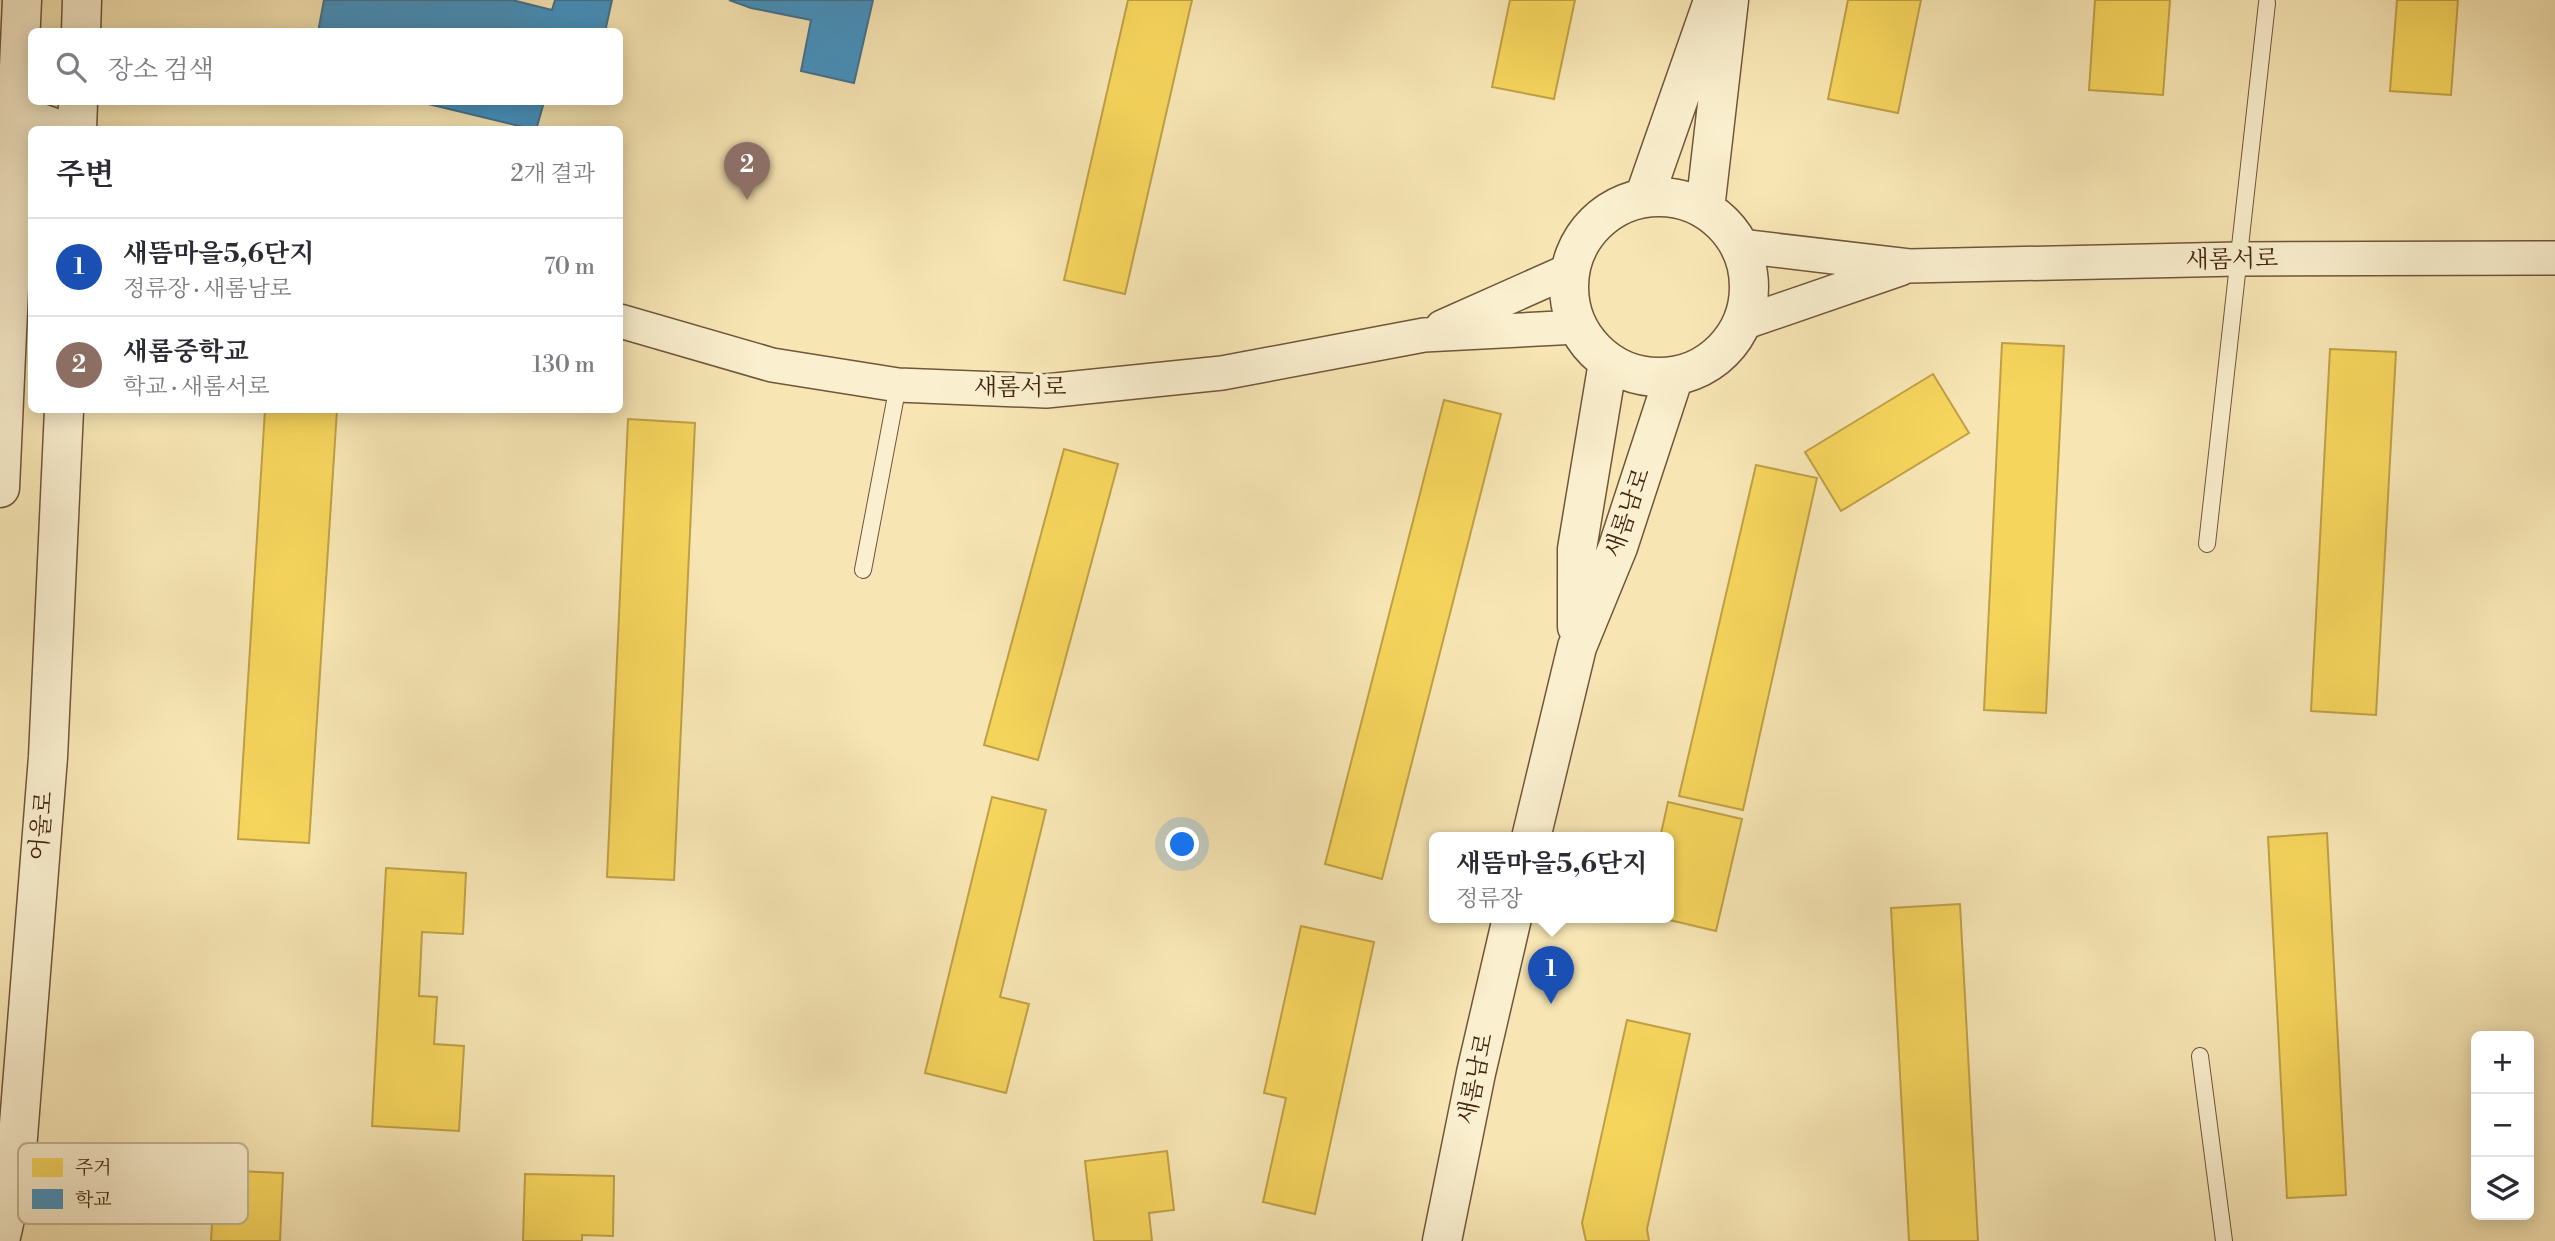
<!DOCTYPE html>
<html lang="ko">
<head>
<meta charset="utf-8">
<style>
  body { margin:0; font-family:"Libre Bodoni","Noto Serif KR",serif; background:#f7f7f7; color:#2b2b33 }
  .controls { position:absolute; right:21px; bottom:21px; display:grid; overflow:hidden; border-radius:10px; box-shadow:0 4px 18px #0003 }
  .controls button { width:63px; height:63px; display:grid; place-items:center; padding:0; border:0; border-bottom:2px solid #e1e1e2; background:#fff; color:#2b2b33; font:35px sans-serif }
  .you { position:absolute; left:1183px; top:845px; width:24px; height:24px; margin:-18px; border:5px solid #fff; border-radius:50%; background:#1a73e8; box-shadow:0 0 0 10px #1a73e833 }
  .badge { display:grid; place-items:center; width:46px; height:46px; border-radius:50%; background:#8f2418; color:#fff; font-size:23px; font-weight:700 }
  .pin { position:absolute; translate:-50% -58px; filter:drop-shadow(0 2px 4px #0008) }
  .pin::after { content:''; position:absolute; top:37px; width:24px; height:21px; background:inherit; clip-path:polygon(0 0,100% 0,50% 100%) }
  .popup { position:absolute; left:1429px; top:832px; width:245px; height:91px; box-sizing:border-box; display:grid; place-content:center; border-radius:10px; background:#fff; filter:drop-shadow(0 2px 5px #0005); font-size:23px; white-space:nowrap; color:#7c7c81 }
  .popup b { font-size:26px; color:#2b2b33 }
  .popup::after { content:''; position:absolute; left:50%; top:100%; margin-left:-14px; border:14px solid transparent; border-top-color:#fff }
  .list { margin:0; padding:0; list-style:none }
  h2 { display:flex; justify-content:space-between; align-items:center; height:91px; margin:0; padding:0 28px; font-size:30px }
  h2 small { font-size:23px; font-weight:400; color:#7c7c81 }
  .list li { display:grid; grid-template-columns:46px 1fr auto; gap:21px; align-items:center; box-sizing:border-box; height:98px; padding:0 28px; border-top:2px solid #e1e1e2 }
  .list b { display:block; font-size:26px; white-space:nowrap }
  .list p { margin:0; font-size:23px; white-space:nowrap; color:#7c7c81 }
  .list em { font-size:23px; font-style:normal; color:#7c7c81 }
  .icon { flex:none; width:38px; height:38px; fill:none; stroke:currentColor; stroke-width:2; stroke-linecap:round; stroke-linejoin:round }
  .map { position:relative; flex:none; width:2555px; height:1241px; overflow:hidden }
  .search { position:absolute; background:#fff; box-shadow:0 4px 18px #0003; left:28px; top:28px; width:595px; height:77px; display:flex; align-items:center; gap:18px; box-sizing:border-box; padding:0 24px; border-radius:10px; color:#7c7c81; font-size:26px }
  .panel { position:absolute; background:#fff; box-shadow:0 4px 18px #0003; left:28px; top:126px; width:595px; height:287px; border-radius:10px }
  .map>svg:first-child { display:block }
  .homes { fill:#f6d55c; stroke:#c0a046; stroke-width:2 }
  .schools { fill:#4393c3; stroke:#43728e; stroke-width:2 }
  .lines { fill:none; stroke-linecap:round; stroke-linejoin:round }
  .service-casing { stroke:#70563a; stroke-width:18 }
  .minor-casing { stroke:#70563a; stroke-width:36 }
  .tertiary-casing { stroke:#70563a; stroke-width:41 }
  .service { stroke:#faefce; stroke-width:16 }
  .minor { stroke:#faefce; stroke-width:33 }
  .tertiary { stroke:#faefce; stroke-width:38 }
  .labels { text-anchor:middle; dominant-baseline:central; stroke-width:7; stroke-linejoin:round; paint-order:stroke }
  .street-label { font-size:24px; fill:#432612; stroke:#faefce }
  .key { fill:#faefce; stroke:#c3b396; stroke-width:2 }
  .key-label { font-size:19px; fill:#432612 }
</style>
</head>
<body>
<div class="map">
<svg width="2555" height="1241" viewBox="0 0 2555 1241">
  <rect width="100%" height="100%" fill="#f7e6b4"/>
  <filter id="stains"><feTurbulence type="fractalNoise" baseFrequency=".00286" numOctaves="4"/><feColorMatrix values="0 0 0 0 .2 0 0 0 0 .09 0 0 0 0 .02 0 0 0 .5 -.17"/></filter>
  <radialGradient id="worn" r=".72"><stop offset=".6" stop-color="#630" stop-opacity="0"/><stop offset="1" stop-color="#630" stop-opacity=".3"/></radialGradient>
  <path class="homes" d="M 1128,0 L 1192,0 L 1125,294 L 1064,280 Z
    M 1510,0 L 1575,0 L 1554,99 L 1492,87 Z
    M 1848,0 L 1921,0 L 1898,113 L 1828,99 Z
    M 2095,0 L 2170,0 L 2163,95 L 2089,90 Z
    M 2397,0 L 2458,0 L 2451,95 L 2390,91 Z
    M 2002,343 L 2064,346 L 2046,713 L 1984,710 Z
    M 2330,349 L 2396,352 L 2376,715 L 2311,711 Z
    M 1933,374 L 1969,433 L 1841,511 L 1805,452 Z
    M 1444,400 L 1501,414 L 1382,879 L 1325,864 Z
    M 265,410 L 337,410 L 309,843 L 238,839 Z
    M 628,419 L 695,423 L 674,880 L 607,877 Z
    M 1064,449 L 1118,464 L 1038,760 L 984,745 Z
    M 1756,465 L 1817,478 L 1743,810 L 1679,796 Z
    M 992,797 L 1046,810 L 1000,997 L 1029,1004 L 1006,1093 L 925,1073 Z
    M 1668,802 L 1742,819 L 1716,931 L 1661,918 L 1668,918 L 1668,838 L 1660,838 Z
    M 2327,833 L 2346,1195 L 2287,1198 L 2268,837 Z
    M 386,868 L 466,873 L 463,934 L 422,932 L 419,996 L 437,997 L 434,1044 L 464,1046 L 459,1131 L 372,1126 Z
    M 1960,904 L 1978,1241 L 1909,1241 L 1891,908 Z
    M 1301,926 L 1374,942 L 1315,1214 L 1263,1202 L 1286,1098 L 1264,1093 Z
    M 1627,1020 L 1690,1034 L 1647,1229 L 1649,1241 L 1586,1241 L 1582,1223 Z
    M 1167,1151 L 1174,1210 L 1149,1213 L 1152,1241 L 1094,1241 L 1085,1161 Z
    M 215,1170 L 283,1173 L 280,1241 L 211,1241 Z
    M 525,1174 L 614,1176 L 613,1236 L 582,1235 L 582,1241 L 523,1241 Z"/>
  <path class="schools" d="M 324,0 L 512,0 L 552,10 L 555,0 L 612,0 L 605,32 L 318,32 Z
    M 729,0 L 873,0 L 854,83 L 801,71 L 811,20 L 751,8 Z
    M 420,102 L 544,102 L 536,130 Z"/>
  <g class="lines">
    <g class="service-casing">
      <path id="service" d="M 2207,544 L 2267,3
        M 863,570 L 898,385
        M 2200,1056 L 2224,1241"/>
    </g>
    <g class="minor-casing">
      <path id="minor" d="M 0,106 L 68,130
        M 1740,246 L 1909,266 L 2238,259 L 2555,258
        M 620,321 L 772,365 L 898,385 L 1046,391 L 1222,373 L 1424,335 L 1578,327
        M 1743,323 L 1900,269
        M 1442,327 L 1570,270"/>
    </g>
    <g class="tertiary-casing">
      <path id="tertiary" d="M 81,32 L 82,0
        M 77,130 L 78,102
        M1569 287a90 90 0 1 1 180 0a90 90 0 1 1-180 0Z
        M 1644,198 L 1713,1
        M 1705,209 L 1729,0
        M 0,488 L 22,0
        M 1577,627 L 1577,549 L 1608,362
        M 1531,838 L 1577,647 L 1618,547 L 1674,376
        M 0,1241 L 15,1175 L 48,757 L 64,410
        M 1442,1241 L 1476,1073 L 1512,918"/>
    </g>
    <use href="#service" class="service"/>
    <use href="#minor" class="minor"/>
    <use href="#tertiary" class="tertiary"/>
  </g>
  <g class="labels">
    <g class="street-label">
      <text transform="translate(2232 260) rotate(-1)">새롬서로</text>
      <text x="1020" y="388">새롬서로</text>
      <text transform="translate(1628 513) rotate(-71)">새롬남로</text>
      <text transform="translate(42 826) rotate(-85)">어울로</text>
      <text transform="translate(1476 1079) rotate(-78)">새롬남로</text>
    </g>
  </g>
  <rect x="18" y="1143" width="230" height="81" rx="10" class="key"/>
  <rect x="32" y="1158" width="31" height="19" fill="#f6d55c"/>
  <rect x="32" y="1189" width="31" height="20" fill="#4393c3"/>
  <g class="key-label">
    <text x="75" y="1174">주거</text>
    <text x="75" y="1206">학교</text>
  </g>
  <rect width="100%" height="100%" filter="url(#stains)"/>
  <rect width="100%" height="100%" fill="url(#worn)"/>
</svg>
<div class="controls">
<button>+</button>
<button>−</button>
<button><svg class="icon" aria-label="layers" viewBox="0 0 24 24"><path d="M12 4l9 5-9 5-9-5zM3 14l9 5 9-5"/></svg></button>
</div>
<div class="you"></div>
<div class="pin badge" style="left:1551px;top:1004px;background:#1a4fb4">1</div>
<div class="popup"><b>새뜸마을5,6단지</b>정류장</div>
<div class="pin badge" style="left:747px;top:200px;background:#8d6e63">2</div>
<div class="search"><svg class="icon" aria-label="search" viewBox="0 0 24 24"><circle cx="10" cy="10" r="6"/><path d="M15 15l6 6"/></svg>장소 검색</div>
<section class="panel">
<h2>주변<small>2개 결과</small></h2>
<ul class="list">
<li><span class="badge" style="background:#1a4fb4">1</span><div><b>새뜸마을5,6단지</b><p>정류장 · 새롬남로</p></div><em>70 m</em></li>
<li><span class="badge" style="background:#8d6e63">2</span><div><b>새롬중학교</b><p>학교 · 새롬서로</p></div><em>130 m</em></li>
</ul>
</section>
</div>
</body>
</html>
